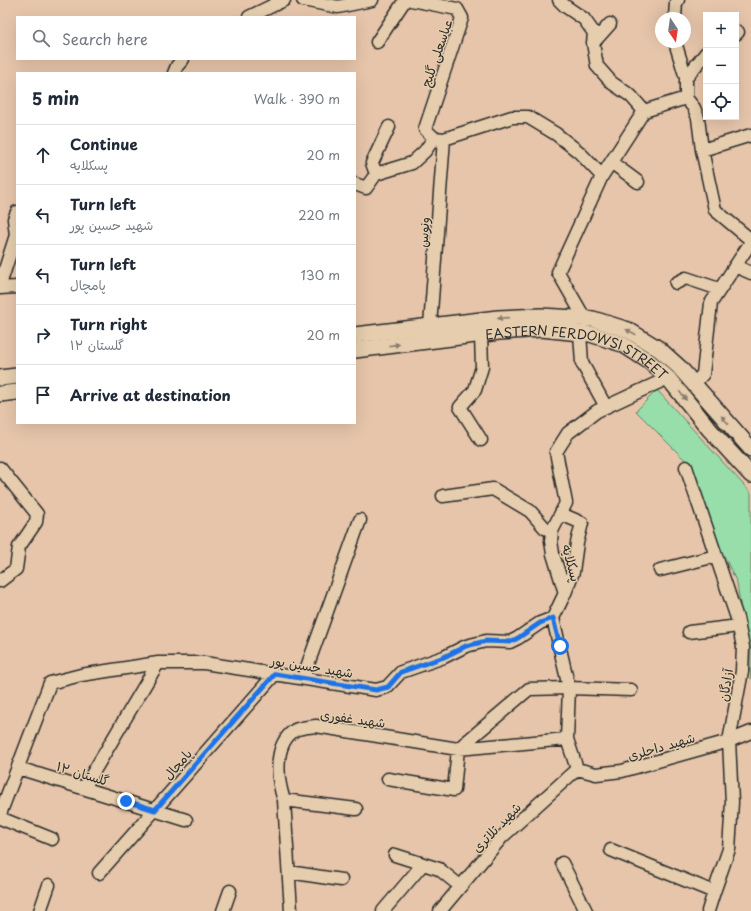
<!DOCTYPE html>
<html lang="en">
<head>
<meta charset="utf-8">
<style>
  body { margin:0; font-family:"Playpen Sans","Playpen Sans Arabic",sans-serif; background:#f6f6f7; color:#1f2937 }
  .controls { position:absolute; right:12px; top:12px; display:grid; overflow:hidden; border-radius:0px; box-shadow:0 4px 16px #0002 }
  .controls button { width:36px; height:36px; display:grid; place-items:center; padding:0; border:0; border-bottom:1px solid #e0e1e3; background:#fff; color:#1f2937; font:20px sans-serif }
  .compass { position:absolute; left:655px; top:12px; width:36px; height:36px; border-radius:50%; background:#fff; box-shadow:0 4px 16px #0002; rotate:167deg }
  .stop { position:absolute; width:12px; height:12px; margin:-9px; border:3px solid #1a73e8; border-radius:50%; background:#fff }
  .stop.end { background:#1a73e8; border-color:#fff; box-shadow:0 1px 4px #0008 }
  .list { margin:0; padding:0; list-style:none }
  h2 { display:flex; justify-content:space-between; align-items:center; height:52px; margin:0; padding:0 16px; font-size:17px }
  h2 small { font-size:13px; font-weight:400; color:#747a83 }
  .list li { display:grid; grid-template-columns:26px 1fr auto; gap:12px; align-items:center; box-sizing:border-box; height:60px; padding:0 16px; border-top:1px solid #e0e1e3 }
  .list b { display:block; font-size:15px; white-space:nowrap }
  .list p { margin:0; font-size:13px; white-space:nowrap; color:#747a83 }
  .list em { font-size:13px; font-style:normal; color:#747a83 }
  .icon { flex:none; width:22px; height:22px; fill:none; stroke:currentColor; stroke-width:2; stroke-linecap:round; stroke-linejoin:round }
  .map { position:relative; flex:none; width:751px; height:911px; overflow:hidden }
  .search { position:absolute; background:#fff; box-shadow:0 4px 16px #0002; left:16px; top:16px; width:340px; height:44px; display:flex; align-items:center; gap:10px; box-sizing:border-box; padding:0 14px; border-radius:0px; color:#747a83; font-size:15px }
  .panel { position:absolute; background:#fff; box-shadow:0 4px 16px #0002; left:16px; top:72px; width:340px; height:352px; border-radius:0px }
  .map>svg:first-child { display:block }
  .green { fill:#97deab; stroke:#61846b }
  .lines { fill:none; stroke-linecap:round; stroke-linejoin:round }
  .minor-casing { stroke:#2b2b2b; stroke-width:15 }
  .major-casing { stroke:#2b2b2b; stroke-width:18 }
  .minor { stroke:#e5cdad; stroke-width:12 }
  .major { stroke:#e5cdad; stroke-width:15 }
  .oneway { fill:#887c6c }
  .route { stroke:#1a73e8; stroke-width:5 }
  .labels { text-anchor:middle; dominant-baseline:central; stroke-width:3; stroke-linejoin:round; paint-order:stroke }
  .street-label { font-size:13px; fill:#2b2b2b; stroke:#e5cdad }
</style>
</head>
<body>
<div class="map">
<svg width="751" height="911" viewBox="0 0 751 911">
  <rect width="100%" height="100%" fill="#e6c5aa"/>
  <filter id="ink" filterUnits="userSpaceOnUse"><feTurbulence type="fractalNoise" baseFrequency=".025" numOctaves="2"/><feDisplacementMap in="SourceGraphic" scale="8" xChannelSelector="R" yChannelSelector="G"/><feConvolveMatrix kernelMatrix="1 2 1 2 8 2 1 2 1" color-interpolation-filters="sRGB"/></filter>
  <g filter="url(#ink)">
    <path class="green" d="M 657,390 L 751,493 L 751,679 L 737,583 L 718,543 L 689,464 L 636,411 Z"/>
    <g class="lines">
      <g class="minor-casing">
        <path id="minor" d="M 303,0 L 338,7 L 372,0
          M 411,0 L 457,9 L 462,18 L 425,129 L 434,138 L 444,139 L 512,117 L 528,117 L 556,134 L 579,152 L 602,176
          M 559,0 L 565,6 L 584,19 L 594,33 L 593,43 L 597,66 L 612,83 L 631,96 L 644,111
          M 249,17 L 284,0
          M 675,18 L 676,2 L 678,0
          M 736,34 L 738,32
          M 377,42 L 405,0
          M 675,42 L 686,78 L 686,98 L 694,108 L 698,118 L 702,150 L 715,210 L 751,240
          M 593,43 L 610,24
          M 174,73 L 177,66 L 183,59
          M 686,78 L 706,53
          M 702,150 L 751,135
          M 611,162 L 638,182
          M 376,174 L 372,163 L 389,127
          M 355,184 L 366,188 L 376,174 L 412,163 L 425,151 L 434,138
          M 735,266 L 751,273
          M 676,283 L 686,278 L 719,289
          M 0,285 L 16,235 L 14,219 L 17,212
          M 0,288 L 17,287
          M 585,319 L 558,272 L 602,176 L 644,111 L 686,98
          M 430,326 L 444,139
          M 580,333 L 582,363 L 606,407
          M 481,335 L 482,367 L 475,390 L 460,407 L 481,440
          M 694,384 L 703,374 L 711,303 L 751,242
          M 686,467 L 737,618 L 743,647 L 742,671 L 729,741 L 732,802 L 729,849 L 714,892 L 708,911
          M 0,468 L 37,514 L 36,522 L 19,547 L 16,569 L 0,581
          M 443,496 L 493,489 L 530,511 L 545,528 L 552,531
          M 561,514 L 582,523 L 577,543 L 573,572 L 565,593
          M 660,570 L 716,556
          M 689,632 L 739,626
          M 303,678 L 360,520
          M 18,768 L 186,820
          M 577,769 L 567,739 L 569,688 L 553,618 L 565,593 L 553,554 L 551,541 L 552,531 L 566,503 L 556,452 L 568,433 L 597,411 L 668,378
          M 577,769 L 596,774 L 622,771 L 729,741 L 751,732
          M 388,779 L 454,790 L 458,749 L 529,689 L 569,688 L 631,690
          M 84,788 L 158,663
          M 284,800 L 356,809
          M 0,814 L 50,683 L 81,675 L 158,663 L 204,663 L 376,690 L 387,687 L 401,672 L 444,657 L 466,646 L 486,641 L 510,642 L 518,638 L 540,623 L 553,618
          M 0,818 L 52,839
          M 611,850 L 714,892
          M 395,855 L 439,869 L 460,886
          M 562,863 L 586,911
          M 289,872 L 341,880
          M 99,873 L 275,674
          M 40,911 L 49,885
          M 223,911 L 230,891
          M 291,911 L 284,800 C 277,780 273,744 295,730 C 301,727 310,727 316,726 L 458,749 L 567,739
          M 383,911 L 423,864
          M 440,911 L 502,837 L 577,769"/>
      </g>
      <g class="major-casing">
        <g id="major">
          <path d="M 355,335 L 498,318 L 541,316 L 593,319 L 628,330 L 659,349 L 679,367 L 751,449"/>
          <path id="s1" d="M 355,350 L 499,332 L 541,329 L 590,334 L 622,344 L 650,362 L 668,378 L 710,430 L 751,475"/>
          <path d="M 0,378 L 17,376"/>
          <path d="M 0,394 L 17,392"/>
        </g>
      </g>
      <use href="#minor" class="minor"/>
      <use href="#major" class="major"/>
    </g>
    <defs><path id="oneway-solid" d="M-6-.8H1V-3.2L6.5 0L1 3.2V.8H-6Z"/></defs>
    <g class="oneway">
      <use href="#oneway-solid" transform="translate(503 318) rotate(176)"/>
      <use href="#oneway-solid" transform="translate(631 332) rotate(-152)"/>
      <use href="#oneway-solid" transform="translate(394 345) rotate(-7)"/>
      <use href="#oneway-solid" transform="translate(683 396) rotate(51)"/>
      <use href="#oneway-solid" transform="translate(725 420) rotate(-132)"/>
    </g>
  </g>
  <g class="lines" filter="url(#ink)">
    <path class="route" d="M 126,801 L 155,810 L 275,674 L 376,690 L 388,687 L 401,672 L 444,657 L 466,646 L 486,641 L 510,642 L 518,638 L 540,623 L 553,618 L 560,646"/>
  </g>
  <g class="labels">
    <g class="street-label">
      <text transform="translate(436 53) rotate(-71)">عباسعلی گلیج</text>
      <text transform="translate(423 232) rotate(-86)">ونوس</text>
      <text stroke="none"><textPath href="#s1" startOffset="228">EASTERN FERDOWSI STREET</textPath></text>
      <text transform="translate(572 563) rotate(75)">پسکلایه</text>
      <text transform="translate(312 666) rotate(9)">شهید حسین پور</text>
      <text transform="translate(725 685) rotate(-81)">آزادگان</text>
      <text transform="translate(353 718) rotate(8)">شهید غفوری</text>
      <text transform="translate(661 746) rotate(-16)">شهید داجلری</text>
      <text transform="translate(177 764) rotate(-49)">پامچال</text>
      <text transform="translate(83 773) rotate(17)">گلستان ۱۲</text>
      <text transform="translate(496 827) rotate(-46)">شهید تلاتری</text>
    </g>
  </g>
</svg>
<div class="controls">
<button>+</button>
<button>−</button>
<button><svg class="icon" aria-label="locate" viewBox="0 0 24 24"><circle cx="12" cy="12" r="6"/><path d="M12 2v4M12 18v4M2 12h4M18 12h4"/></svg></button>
</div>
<svg class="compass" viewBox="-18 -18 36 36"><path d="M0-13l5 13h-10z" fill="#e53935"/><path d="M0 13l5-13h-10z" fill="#747a83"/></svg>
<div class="stop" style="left:560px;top:646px"></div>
<div class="stop end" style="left:126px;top:801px"></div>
<div class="search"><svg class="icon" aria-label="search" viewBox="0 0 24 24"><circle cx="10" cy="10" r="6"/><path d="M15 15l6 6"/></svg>Search here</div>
<section class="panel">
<h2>5 min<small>Walk · 390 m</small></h2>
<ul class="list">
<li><svg class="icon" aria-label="ahead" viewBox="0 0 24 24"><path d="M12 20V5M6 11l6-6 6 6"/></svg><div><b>Continue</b><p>پسکلایه</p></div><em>20 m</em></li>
<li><svg class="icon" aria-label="left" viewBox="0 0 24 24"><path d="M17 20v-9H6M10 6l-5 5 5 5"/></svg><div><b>Turn left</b><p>شهید حسین پور</p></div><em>220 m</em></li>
<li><svg class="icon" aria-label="left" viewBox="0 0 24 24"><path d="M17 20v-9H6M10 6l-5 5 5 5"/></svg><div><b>Turn left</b><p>پامچال</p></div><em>130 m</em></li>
<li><svg class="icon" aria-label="right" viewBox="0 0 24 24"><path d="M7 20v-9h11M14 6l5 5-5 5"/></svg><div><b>Turn right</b><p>گلستان ۱۲</p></div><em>20 m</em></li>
<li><svg class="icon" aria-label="arrive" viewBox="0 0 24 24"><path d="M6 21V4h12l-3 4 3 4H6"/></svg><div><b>Arrive at destination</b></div></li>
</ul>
</section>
</div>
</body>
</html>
